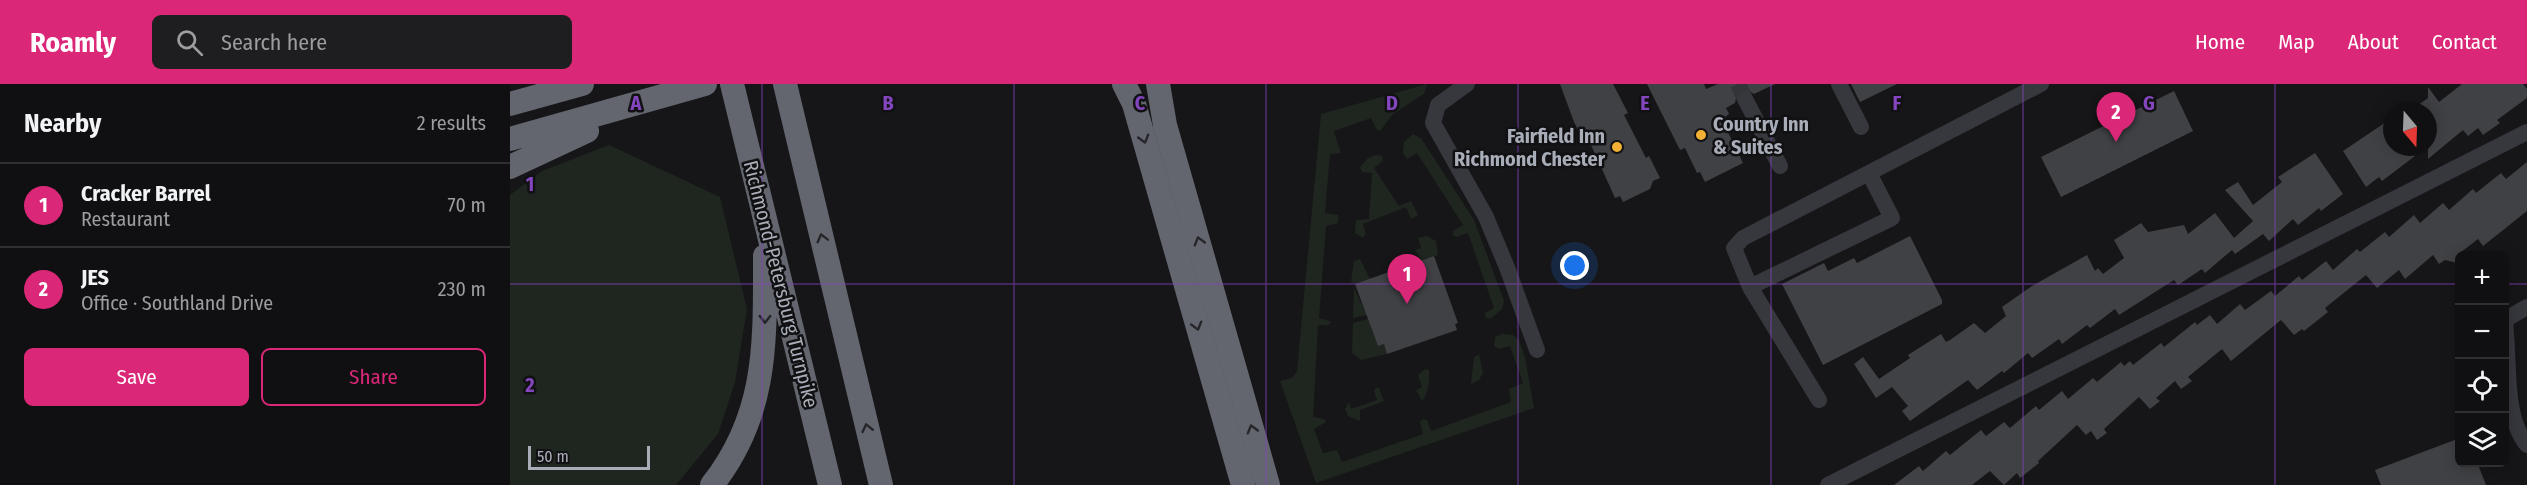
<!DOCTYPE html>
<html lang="en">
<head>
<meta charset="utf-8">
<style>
  body { margin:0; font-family:"Fira Sans Condensed",sans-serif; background:#1e1e20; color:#f1f3f6 }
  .controls { position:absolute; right:18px; bottom:18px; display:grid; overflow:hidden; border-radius:9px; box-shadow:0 3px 15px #0003 }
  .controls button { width:54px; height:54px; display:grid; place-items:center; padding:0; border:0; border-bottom:2px solid #303032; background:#101012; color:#f1f3f6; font:30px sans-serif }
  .compass { position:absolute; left:1873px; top:18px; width:54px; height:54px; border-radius:50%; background:#101012; box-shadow:0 3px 15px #0003; rotate:161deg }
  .scale { position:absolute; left:18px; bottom:15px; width:122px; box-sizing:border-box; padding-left:6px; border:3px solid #a8adb8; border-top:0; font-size:16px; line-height:21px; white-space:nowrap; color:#a8adb8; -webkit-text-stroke:4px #111113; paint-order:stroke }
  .you { position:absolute; left:1065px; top:182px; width:21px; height:21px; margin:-15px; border:4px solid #fff; border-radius:50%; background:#1a73e8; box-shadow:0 0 0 9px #1a73e833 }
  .badge { display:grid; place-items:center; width:39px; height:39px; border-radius:50%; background:#db2777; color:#fff; font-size:20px; font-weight:700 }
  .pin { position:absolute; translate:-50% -50px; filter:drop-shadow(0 2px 3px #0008) }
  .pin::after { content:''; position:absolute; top:32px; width:21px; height:18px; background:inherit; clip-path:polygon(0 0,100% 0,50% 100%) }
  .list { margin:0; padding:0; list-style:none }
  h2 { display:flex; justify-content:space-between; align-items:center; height:78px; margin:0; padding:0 24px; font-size:26px }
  h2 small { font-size:20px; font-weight:400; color:#9c9d9f }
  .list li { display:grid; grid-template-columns:39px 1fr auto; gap:18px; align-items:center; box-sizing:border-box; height:84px; padding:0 24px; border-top:2px solid #303032 }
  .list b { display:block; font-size:22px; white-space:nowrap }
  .list p { margin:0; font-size:20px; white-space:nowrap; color:#9c9d9f }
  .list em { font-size:20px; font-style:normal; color:#9c9d9f }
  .actions { display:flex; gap:12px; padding:18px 24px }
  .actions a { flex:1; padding:14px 0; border:2px solid #db2777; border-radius:9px; text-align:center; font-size:21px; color:#db2777 }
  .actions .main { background:#db2777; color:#fff }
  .icon { flex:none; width:33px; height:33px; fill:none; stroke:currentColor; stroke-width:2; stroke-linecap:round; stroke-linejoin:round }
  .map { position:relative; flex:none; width:2017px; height:401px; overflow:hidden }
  header { display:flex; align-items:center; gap:36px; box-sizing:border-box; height:84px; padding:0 30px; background:#db2777; color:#fff }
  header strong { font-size:28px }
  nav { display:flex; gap:33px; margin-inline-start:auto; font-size:21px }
  .search { width:420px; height:54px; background:#1e1e20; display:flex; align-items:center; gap:15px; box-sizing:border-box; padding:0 21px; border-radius:9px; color:#9c9d9f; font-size:22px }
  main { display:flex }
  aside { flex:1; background:#101012 }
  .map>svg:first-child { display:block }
  .green { fill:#1e261f }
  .building { fill:#404145 }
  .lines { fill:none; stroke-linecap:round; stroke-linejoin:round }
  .minor-tunnel { stroke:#333438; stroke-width:16; stroke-dasharray:16 8; stroke-linecap:butt }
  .minor { stroke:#37383d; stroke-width:16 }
  .highway { stroke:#63666e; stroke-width:24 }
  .oneway { stroke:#26262a }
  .grid { fill:none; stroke:#8446be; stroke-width:1.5; stroke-opacity:0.55 }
  .poi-dot { fill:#f2b134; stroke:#111113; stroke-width:2 }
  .labels { text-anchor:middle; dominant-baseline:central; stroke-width:5; stroke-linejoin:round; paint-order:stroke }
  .poi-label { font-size:20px; font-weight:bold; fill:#a8adb8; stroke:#111113; text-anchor:start }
  .street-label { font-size:20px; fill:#a8adb8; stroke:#111113 }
  .grid-label { font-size:20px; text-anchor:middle; font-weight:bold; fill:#8446be; stroke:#111113; stroke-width:5; stroke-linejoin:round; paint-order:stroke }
</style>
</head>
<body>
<header>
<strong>Roamly</strong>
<div class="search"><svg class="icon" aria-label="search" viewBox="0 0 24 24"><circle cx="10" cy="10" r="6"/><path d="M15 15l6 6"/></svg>Search here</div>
<nav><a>Home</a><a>Map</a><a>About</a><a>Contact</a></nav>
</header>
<main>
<aside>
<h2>Nearby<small>2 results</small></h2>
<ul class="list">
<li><span class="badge">1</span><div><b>Cracker Barrel</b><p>Restaurant</p></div><em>70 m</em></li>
<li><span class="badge">2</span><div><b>JES</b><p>Office · Southland Drive</p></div><em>230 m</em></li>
</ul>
<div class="actions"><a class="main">Save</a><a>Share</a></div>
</aside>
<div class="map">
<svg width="2017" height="401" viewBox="0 0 2017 401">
  <rect width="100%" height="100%" fill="#161618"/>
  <path class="green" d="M 917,0 L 914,10 L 883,30 L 870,47 L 867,46 L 861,34 L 824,47 L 831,69 L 820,70 L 815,129 L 828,131 L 828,139 L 816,142 L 809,234 L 822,238 L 818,241 L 808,241 L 803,333 L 814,335 L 816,338 L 804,345 L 813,369 L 827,366 L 832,378 L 913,350 L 910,338 L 913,335 L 917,336 L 921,347 L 1001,318 L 999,305 L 1013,299 L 1000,262 L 989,265 L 984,262 L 985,253 L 992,250 L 1003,251 L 1009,256 L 1015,273 L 1024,324 L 806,399 L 770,297 L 782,294 L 787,287 L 811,30 Z
    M 903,50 L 911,54 L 964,136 L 994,217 L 992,225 L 981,234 L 976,234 L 975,229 L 984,224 L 958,149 L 946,153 L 943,151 L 943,147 L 953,141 L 907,69 L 897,75 L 893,69 L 894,58 Z
    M 99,61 L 210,113 L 237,225 L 225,298 L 208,350 L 166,401 L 0,401 L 0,111 L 32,87 Z
    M 866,71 L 872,72 L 873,77 L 864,84 L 889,122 L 901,117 L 908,131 L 901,135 L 896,123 L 853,140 L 856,150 L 853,154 L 845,149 L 846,136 L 859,135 L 862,89 L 852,88 L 850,83 L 858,74 Z
    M 917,152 L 926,157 L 928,171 L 911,176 L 905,166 L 911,164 L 908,154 Z
    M 850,175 L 860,195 L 845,200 L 841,198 L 844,177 Z
    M 844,204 L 857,231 L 843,234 Z
    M 858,235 L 868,262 L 874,260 L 877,270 L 851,276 L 842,269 L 843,239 Z
    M 969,270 L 973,289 L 969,296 L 961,300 L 964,273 Z
    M 915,285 L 919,286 C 920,295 918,310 912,317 L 906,306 L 912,303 L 908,291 Z
    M 866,304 L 869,304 L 874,317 L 850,326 L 850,337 L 838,332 L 835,325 L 839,318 L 841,325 L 867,316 L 864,307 Z"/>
  <path class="building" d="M 1050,0 L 1103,0 L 1118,29 L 1114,31 L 1136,74 L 1139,72 L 1150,94 L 1143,97 L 1140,105 L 1113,118 L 1110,112 L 1105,114 L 1077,52 L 1073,55 L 1064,38 Z
    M 1137,0 L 1194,0 L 1196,5 L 1208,0 L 1265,0 L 1244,10 L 1236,5 L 1227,9 L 1225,19 L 1216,24 L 1219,30 L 1215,33 L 1217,36 L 1213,38 L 1233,79 L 1195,98 L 1190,88 L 1187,89 L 1175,64 L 1170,66 Z
    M 1341,0 L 1387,0 L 1350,18 Z
    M 1952,0 L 2013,0 L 2017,5 L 2017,14 L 1987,36 L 1990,39 L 1973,51 L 1968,44 L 1958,52 L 1953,46 L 1918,75 L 1918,27 L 1900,27 L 1918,14 L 1918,3 L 1929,18 Z
    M 1664,7 L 1683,47 L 1551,113 L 1531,73 Z
    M 1882,34 L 1882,63 L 1898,63 L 1905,72 L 1872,97 L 1869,93 L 1856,103 L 1833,67 Z
    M 1805,69 L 1833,110 L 1811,127 L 1809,124 L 1788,141 L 1783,135 L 1759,157 L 1753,150 L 1725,170 L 1722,166 L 1695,189 L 1692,185 L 1668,201 L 1664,196 L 1609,231 L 1605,225 L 1580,244 L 1577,241 L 1552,260 L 1549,255 L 1522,274 L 1518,269 L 1494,289 L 1492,287 L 1467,306 L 1458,296 L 1400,337 L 1392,327 L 1398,322 L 1382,303 L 1366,314 L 1344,280 L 1353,273 L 1369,295 L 1400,274 L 1398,271 L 1431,250 L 1436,258 L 1440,256 L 1464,239 L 1475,249 L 1496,232 L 1492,223 L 1522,202 L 1577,171 L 1585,187 L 1588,184 L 1593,190 L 1614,174 L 1604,156 L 1631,139 L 1638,148 L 1674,141 L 1678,150 L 1705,129 L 1724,154 L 1743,137 L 1715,106 L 1728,98 L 1743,121 L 1772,98 L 1768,93 Z
    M 2017,78 L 2017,127 L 1973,162 L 1968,155 L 1950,169 L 1947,179 L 1935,176 L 1929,180 L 1923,171 L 1895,195 L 1889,186 L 1867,204 L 1856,191 L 1815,224 L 1818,228 L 1794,247 L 1792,245 L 1784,251 L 1771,236 L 1721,277 L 1712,265 L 1678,293 L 1682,297 L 1671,305 L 1665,297 L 1646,314 L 1650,317 L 1640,325 L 1629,313 L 1594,345 L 1597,349 L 1587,356 L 1581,347 L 1576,351 L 1567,341 L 1528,377 L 1529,379 L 1510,394 L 1507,389 L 1494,401 L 1480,387 L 1462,401 L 1384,401 L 1409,382 L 1413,387 L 1436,367 L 1440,371 L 1471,346 L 1476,352 L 1494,338 L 1500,344 L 1526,322 L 1529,326 L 1552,307 L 1558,315 L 1583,294 L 1587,298 L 1611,278 L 1614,282 L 1620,277 L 1623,281 L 1651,259 L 1654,263 L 1685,238 L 1687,241 L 1700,231 L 1707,240 L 1730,220 L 1735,226 L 1761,207 L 1765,212 L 1789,192 L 1792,196 L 1816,177 L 1823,186 L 1847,165 L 1850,168 L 1875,148 L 1879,153 L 1904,131 L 1910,139 L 1933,119 L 1939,126 L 1963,105 L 1966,109 L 1991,89 L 1996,95 Z
    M 1400,152 L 1432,216 L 1432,220 L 1313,281 L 1272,200 L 1314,179 L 1318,187 L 1344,174 L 1347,179 Z
    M 924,172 L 948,239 L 945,240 L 947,246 L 877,270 L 874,260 L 868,262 L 845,200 Z
    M 1950,354 L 1950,378 L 1967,378 L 1976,401 L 1871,401 L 1865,386 Z"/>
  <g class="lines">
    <path class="minor-tunnel" d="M 1228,0 L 1235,15"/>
    <path class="minor" d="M 957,0 L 928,21 L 923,39 L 976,133 L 998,186 L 1027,266
      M 1329,0 L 1351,43
      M 1235,15 L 1270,82
      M 1240,203 L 1382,134 L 1359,89
      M 2017,223 L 1998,234 L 1995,240 C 2000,277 1993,332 2017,361
      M 1309,316 L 1240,203 L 1224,164 L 1233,154 L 1531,0
      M 1318,401 L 2017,48"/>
    <path class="highway" d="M 222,0 L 320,401
      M 275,0 L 371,401
      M 614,0 L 624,20 L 733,401
      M 648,0 L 655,41 L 758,401
      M 0,20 L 72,0
      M 0,55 L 195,0
      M 0,83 L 77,47
      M 202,401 C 258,330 255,258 255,172"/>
  </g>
  <defs><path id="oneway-chevron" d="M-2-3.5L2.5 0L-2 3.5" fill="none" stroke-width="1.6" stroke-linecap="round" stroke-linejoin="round" transform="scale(1.5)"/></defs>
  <g class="oneway">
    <use href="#oneway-chevron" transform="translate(634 55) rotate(74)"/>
    <use href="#oneway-chevron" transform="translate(312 154) rotate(-104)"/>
    <use href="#oneway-chevron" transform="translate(689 157) rotate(-106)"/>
    <use href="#oneway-chevron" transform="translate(255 235) rotate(90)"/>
    <use href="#oneway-chevron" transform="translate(687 242) rotate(74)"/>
    <use href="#oneway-chevron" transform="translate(357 344) rotate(-103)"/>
    <use href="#oneway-chevron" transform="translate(742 345) rotate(-106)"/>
  </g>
  <path class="grid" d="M 252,0 L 252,401M 504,0 L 504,401M 756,0 L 756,401M 1008,0 L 1008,401M 1261,0 L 1261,401M 1513,0 L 1513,401M 1765,0 L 1765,401M 0,200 L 1950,200M 1994,200 L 2017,200"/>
  <g class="poi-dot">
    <circle cx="1191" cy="51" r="6"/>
    <circle cx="1107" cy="63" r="6"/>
  </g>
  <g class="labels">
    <g class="poi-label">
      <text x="1203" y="40">Country Inn<tspan x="1203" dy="23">&amp; Suites</tspan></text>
      <text x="1095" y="52" text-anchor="end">Fairfield Inn<tspan x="1095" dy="23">Richmond Chester</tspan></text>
    </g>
    <g class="street-label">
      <text transform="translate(271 200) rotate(76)">Richmond-Petersburg Turnpike</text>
    </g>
  </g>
  <g class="grid-label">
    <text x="126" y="26">A</text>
    <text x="378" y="26">B</text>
    <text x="630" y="26">C</text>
    <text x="882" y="26">D</text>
    <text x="1135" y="26">E</text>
    <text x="1387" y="26">F</text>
    <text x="1639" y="26">G</text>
    <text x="20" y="107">1</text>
    <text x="20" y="308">2</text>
  </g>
</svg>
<div class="controls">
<button>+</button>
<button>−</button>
<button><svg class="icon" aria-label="locate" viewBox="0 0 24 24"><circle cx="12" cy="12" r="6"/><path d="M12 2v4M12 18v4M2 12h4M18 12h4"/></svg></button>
<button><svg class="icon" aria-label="layers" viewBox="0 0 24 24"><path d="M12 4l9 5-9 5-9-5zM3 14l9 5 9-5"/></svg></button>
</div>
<svg class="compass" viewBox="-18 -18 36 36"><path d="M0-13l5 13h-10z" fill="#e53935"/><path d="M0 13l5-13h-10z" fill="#9c9d9f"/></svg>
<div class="scale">50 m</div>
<div class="you"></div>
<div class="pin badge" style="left:897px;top:220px">1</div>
<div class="pin badge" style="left:1606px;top:58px">2</div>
</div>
</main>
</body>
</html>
